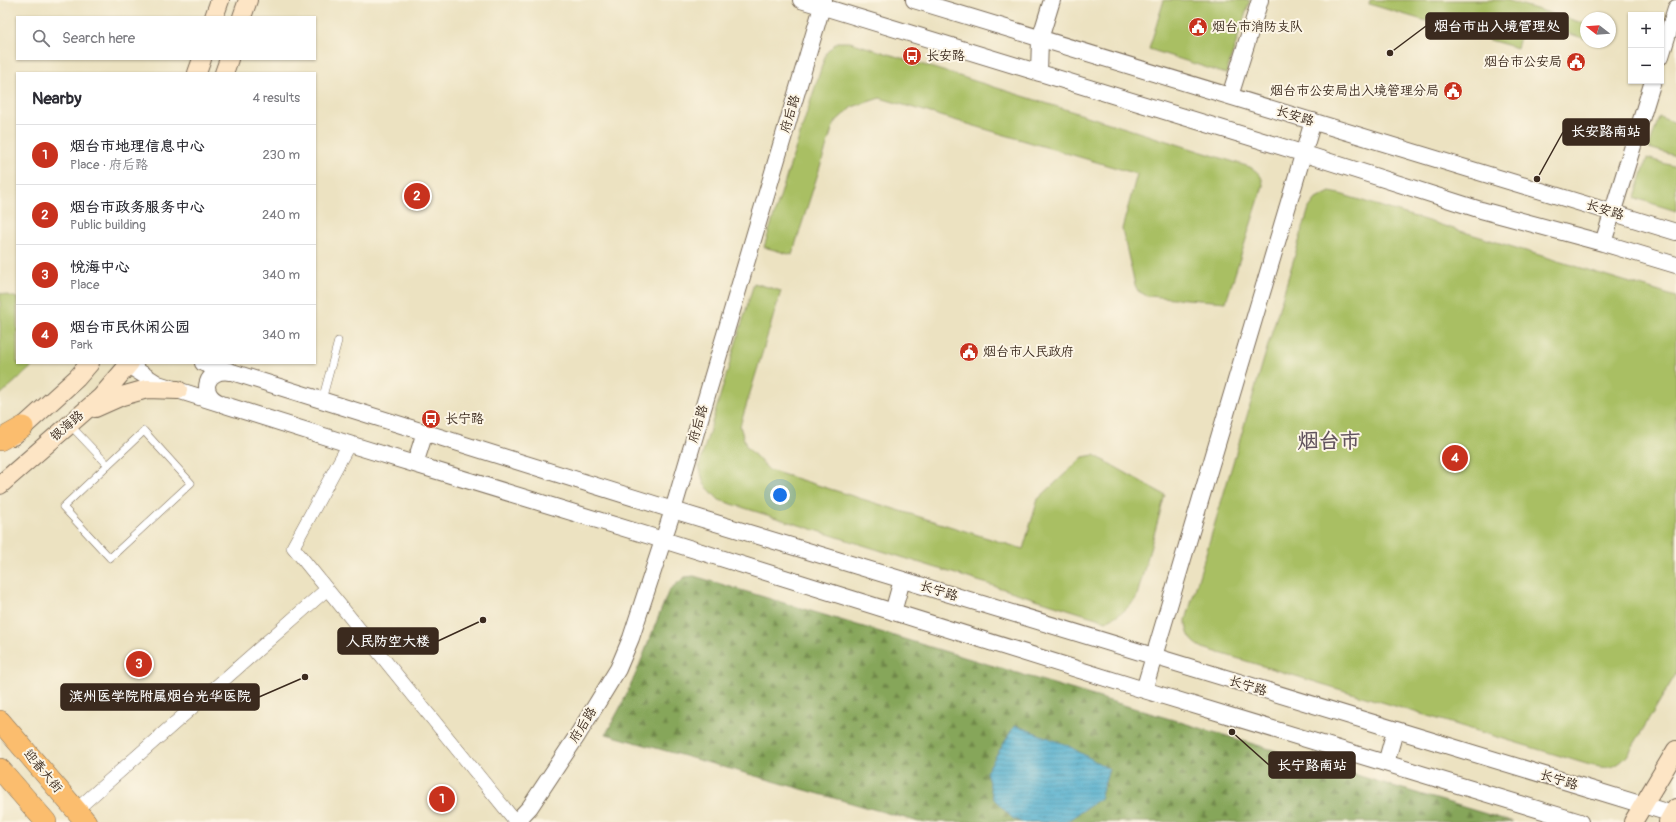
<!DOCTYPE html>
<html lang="en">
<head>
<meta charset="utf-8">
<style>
  body { margin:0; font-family:Pangolin,"LXGW WenKai TC",sans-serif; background:#f7f7f7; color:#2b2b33 }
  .controls { position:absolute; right:12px; top:12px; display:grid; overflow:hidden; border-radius:0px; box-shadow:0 1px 3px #0004 }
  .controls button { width:36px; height:36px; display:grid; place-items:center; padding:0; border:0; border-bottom:1px solid #e1e1e2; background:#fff; color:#2b2b33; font:20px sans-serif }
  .compass { position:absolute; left:1580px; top:12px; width:36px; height:36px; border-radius:50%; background:#fff; box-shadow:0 1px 3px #0004; rotate:287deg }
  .you { position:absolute; left:780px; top:495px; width:14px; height:14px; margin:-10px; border:3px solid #fff; border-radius:50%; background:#1a73e8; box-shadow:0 0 0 6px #1a73e833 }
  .badge { display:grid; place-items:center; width:26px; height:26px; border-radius:50%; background:#c8321e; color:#fff; font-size:13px; font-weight:700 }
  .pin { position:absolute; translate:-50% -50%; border:2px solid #fff; box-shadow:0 1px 4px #0006 }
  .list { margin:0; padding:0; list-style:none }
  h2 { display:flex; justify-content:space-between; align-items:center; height:52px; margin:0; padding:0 16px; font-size:17px }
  h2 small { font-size:13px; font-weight:400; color:#7c7c81 }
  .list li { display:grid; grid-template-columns:26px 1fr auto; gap:12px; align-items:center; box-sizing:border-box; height:60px; padding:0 16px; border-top:1px solid #e1e1e2 }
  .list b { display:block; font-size:15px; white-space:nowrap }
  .list p { margin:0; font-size:13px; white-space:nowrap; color:#7c7c81 }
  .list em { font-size:13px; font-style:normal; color:#7c7c81 }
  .icon { flex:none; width:22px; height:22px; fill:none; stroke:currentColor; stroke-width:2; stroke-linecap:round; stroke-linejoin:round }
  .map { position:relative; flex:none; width:1676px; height:822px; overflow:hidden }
  .search { position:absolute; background:#fff; box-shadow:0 1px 3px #0004; left:16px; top:16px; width:300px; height:44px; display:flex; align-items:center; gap:10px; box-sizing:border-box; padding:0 14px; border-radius:0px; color:#7c7c81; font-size:15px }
  .panel { position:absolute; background:#fff; box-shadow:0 1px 3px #0004; left:16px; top:72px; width:300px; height:292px; border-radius:0px }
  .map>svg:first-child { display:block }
  .green { fill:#a9bf64; stroke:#727441 }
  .forest { fill:url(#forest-firs); stroke:#60683c }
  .water { fill:url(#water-rules); stroke:#466c76 }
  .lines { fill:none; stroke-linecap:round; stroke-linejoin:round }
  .service-casing { stroke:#796a57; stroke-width:8 }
  .minor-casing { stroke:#796a57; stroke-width:14 }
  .tertiary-casing { stroke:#796a57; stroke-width:18 }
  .secondary-casing { stroke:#796a57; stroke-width:20 }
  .primary-casing { stroke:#796a57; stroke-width:22 }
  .service { stroke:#fff; stroke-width:7 }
  .minor { stroke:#fff; stroke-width:13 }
  .tertiary { stroke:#fff; stroke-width:16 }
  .secondary { stroke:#fde5c5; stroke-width:18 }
  .primary { stroke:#fbbd6e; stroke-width:21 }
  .labels { text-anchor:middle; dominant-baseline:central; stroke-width:4; stroke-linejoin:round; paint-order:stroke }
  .poi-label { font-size:13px; fill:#3b2a1e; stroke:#fcf5e5; text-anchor:start }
  .street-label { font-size:13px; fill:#3b2a1e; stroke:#fcf5e5 }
  .town-label { font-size:21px; font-weight:bold; fill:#62545e; stroke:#fcf5e5 }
  .leader { fill:none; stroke:#3b2a1e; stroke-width:1.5 }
  .callout-dot { fill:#3b2a1e; stroke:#fcf5e5; stroke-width:1.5 }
  .callout { fill:#3b2a1e; stroke:#3b2a1e; stroke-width:1.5 }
  .callout-label { font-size:14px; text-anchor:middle; font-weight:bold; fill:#fff }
</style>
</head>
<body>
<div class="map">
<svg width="1676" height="822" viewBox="0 0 1676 822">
  <defs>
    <pattern id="forest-firs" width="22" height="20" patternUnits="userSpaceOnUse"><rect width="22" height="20" fill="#86a65a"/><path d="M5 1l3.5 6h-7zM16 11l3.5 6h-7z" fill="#6f874a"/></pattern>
    <pattern id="water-rules" width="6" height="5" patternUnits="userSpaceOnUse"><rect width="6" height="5" fill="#50aece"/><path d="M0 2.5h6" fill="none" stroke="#448ea7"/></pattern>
  </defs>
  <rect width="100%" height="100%" fill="#fcf5e5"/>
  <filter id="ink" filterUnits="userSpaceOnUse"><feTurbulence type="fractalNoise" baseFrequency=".025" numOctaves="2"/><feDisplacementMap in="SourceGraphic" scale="8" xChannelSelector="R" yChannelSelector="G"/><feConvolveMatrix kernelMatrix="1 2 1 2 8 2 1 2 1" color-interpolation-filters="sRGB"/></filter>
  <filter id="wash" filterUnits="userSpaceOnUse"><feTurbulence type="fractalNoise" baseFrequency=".012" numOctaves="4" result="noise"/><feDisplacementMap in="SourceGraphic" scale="16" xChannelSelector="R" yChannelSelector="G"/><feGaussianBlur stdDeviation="0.9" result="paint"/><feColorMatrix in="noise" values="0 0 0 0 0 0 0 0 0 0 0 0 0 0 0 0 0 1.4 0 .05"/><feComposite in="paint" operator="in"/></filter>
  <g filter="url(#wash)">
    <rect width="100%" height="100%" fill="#ece2c1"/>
    <path class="green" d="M 1164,0 L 1250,0 L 1226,74 L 1149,49 Z
      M 1370,0 L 1506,0 L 1586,24 L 1586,39 L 1525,20 L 1517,48 L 1369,4 Z
      M 837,42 L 850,42 L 1250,167 C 1258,172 1263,176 1263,186 L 1226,302 L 1147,296 L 1138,291 L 1135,285 L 1122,229 L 1137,174 L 880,98 L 852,107 L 834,123 L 792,255 L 764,247 L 826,53 Z
      M 1659,117 L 1676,123 L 1676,156 L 1649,148 Z
      M 1647,158 L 1676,167 L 1676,211 L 1635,198 Z
      M 1330,192 L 1340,194 L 1676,297 L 1676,674 L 1627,756 C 1615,769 1607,769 1590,765 L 1203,648 C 1191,642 1186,634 1186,620 L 1309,208 L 1316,199 Z
      M 754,283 L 781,291 L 740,426 L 746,446 L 769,470 L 1023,549 L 1038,499 L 1083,457 L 1094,455 L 1165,495 L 1136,599 L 1123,612 L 1106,621 L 719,500 L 704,484 L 699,466 Z
      M 0,293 L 17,298 L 17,363 L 36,363 L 0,395 Z"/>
    <path class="forest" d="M 694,576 L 1513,822 L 919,822 L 606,734 L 622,704 L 637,671 L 669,590 L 685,577 Z"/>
    <path class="water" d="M 1015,725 L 1067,745 L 1109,769 L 1100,799 L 1066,822 L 1021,822 L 1013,819 L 993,798 L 986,772 Z"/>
  </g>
  <g filter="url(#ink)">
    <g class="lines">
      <g class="service-casing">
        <path id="service" d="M 322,400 L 338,341
          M 69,424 L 108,465
          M 144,431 L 191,483 L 110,558 L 63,507 Z"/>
      </g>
      <g class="minor-casing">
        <path id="minor" d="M 349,444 L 293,547 L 516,822
          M 76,810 L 327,589"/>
      </g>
      <g class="tertiary-casing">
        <path id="tertiary" d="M 801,0 L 1302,153 L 1481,210 L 1603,243 L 1676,265
          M 914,0 L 1676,232
          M 1661,56 L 1676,8
          M 1039,73 L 1040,39 L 1052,0
          M 1230,96 L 1260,0
          M 1603,243 L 1653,81
          M 125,363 L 158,384 L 349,444 L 663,540 L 1144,690 L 1580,822
          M 203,363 L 673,510 L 1676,815
          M 220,403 C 198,394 206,368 230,372
          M 415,464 L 425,432
          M 893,612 L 902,580
          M 1144,690 L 1313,121
          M 1386,763 L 1395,731
          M 516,822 L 530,807 L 577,736 L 618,669 L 631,638 L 673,510 L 824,0"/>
      </g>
      <g class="secondary-casing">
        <path id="secondary" d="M 214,17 L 220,0
          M 242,17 L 248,0
          M 197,73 L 202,59
          M 224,73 L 229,59
          M 95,408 L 122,396 L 147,389 L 178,390
          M 13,436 L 77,378 L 90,363
          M 0,485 L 101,397 L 130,363
          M 1633,822 L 1676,750
          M 1668,822 L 1676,808"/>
      </g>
      <g class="primary-casing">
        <path id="primary" d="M 0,440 L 23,427
          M 0,721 L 86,822
          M 0,769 L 46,822"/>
      </g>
      <use href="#service" class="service"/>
      <use href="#minor" class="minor"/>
      <use href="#tertiary" class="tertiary"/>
      <use href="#secondary" class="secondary"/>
      <use href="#primary" class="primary"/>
    </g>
  </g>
  <defs>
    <g id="civic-disc" transform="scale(1)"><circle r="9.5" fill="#c8321e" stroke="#fcf5e5"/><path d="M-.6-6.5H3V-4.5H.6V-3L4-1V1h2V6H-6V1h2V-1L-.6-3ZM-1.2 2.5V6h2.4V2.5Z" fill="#fff"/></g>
    <g id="bus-disc" transform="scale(1)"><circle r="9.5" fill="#c8321e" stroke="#fcf5e5"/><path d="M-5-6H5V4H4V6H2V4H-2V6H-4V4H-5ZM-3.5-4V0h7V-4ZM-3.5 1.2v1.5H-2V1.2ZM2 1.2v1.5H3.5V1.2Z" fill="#fff"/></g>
  </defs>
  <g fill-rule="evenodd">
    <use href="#civic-disc" x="1198" y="27"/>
    <use href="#bus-disc" x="912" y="56"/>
    <use href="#civic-disc" x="1576" y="62"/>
    <use href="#civic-disc" x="1453" y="91"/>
    <use href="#civic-disc" x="969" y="352"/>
    <use href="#bus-disc" x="431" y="419"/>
  </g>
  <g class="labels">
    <g class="poi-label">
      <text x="1212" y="27">烟台市消防支队</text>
      <text x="926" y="56">长安路</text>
      <text x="1562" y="62" text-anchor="end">烟台市公安局</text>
      <text x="1439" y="91" text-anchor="end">烟台市公安局出入境管理分局</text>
      <text x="983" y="352">烟台市人民政府</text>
      <text x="445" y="419">长宁路</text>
    </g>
    <g class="street-label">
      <text transform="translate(790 114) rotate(-74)">府后路</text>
      <text transform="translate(1295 116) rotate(17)">长安路</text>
      <text transform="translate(1605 210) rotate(17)">长安路</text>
      <text transform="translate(698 424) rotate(-74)">府后路</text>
      <text transform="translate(67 426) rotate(-41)">银海路</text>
      <text transform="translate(939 591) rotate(17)">长宁路</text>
      <text transform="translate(1248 686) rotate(17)">长宁路</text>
      <text transform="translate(583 725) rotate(-58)">府后路</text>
      <text transform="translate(43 771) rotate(50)">迎春大街</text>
      <text transform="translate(1559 780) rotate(17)">长宁路</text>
    </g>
    <g class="town-label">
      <text x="1329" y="441">烟台市</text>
    </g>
  </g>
  <path class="leader" d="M1390 53L1426 26M1537 179L1563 132M483 620L438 641M305 677L259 697M1232 732L1269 765"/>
  <g class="callout-dot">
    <circle cx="1390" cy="53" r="4"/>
    <circle cx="1537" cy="179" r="4"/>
    <circle cx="483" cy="620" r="4"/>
    <circle cx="305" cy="677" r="4"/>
    <circle cx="1232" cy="732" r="4"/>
  </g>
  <g class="callout">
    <rect x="1426" y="13" width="142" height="26" rx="4"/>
    <rect x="1563" y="119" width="86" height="26" rx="4"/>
    <rect x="338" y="628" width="100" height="26" rx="4"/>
    <rect x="61" y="684" width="198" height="26" rx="4"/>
    <rect x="1269" y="752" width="86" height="26" rx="4"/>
  </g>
  <g class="callout-label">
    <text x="1497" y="31">烟台市出入境管理处</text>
    <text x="1606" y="136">长安路南站</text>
    <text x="388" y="646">人民防空大楼</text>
    <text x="160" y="701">滨州医学院附属烟台光华医院</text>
    <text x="1312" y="770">长宁路南站</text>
  </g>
</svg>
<div class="controls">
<button>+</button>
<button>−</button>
</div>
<svg class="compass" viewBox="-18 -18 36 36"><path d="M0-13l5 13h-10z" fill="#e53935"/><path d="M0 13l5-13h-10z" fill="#7c7c81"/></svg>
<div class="you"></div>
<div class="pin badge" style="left:442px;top:799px">1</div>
<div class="pin badge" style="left:417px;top:196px">2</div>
<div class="pin badge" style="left:139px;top:664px">3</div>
<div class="pin badge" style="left:1455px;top:458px">4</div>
<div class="search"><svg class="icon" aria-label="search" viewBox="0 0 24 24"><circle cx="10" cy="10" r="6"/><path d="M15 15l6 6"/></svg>Search here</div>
<section class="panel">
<h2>Nearby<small>4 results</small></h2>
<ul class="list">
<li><span class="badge">1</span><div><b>烟台市地理信息中心</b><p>Place · 府后路</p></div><em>230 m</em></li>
<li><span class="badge">2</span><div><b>烟台市政务服务中心</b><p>Public building</p></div><em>240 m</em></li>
<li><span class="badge">3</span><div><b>悦海中心</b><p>Place</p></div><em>340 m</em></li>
<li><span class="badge">4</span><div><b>烟台市民休闲公园</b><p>Park</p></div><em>340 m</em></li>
</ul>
</section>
</div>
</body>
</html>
